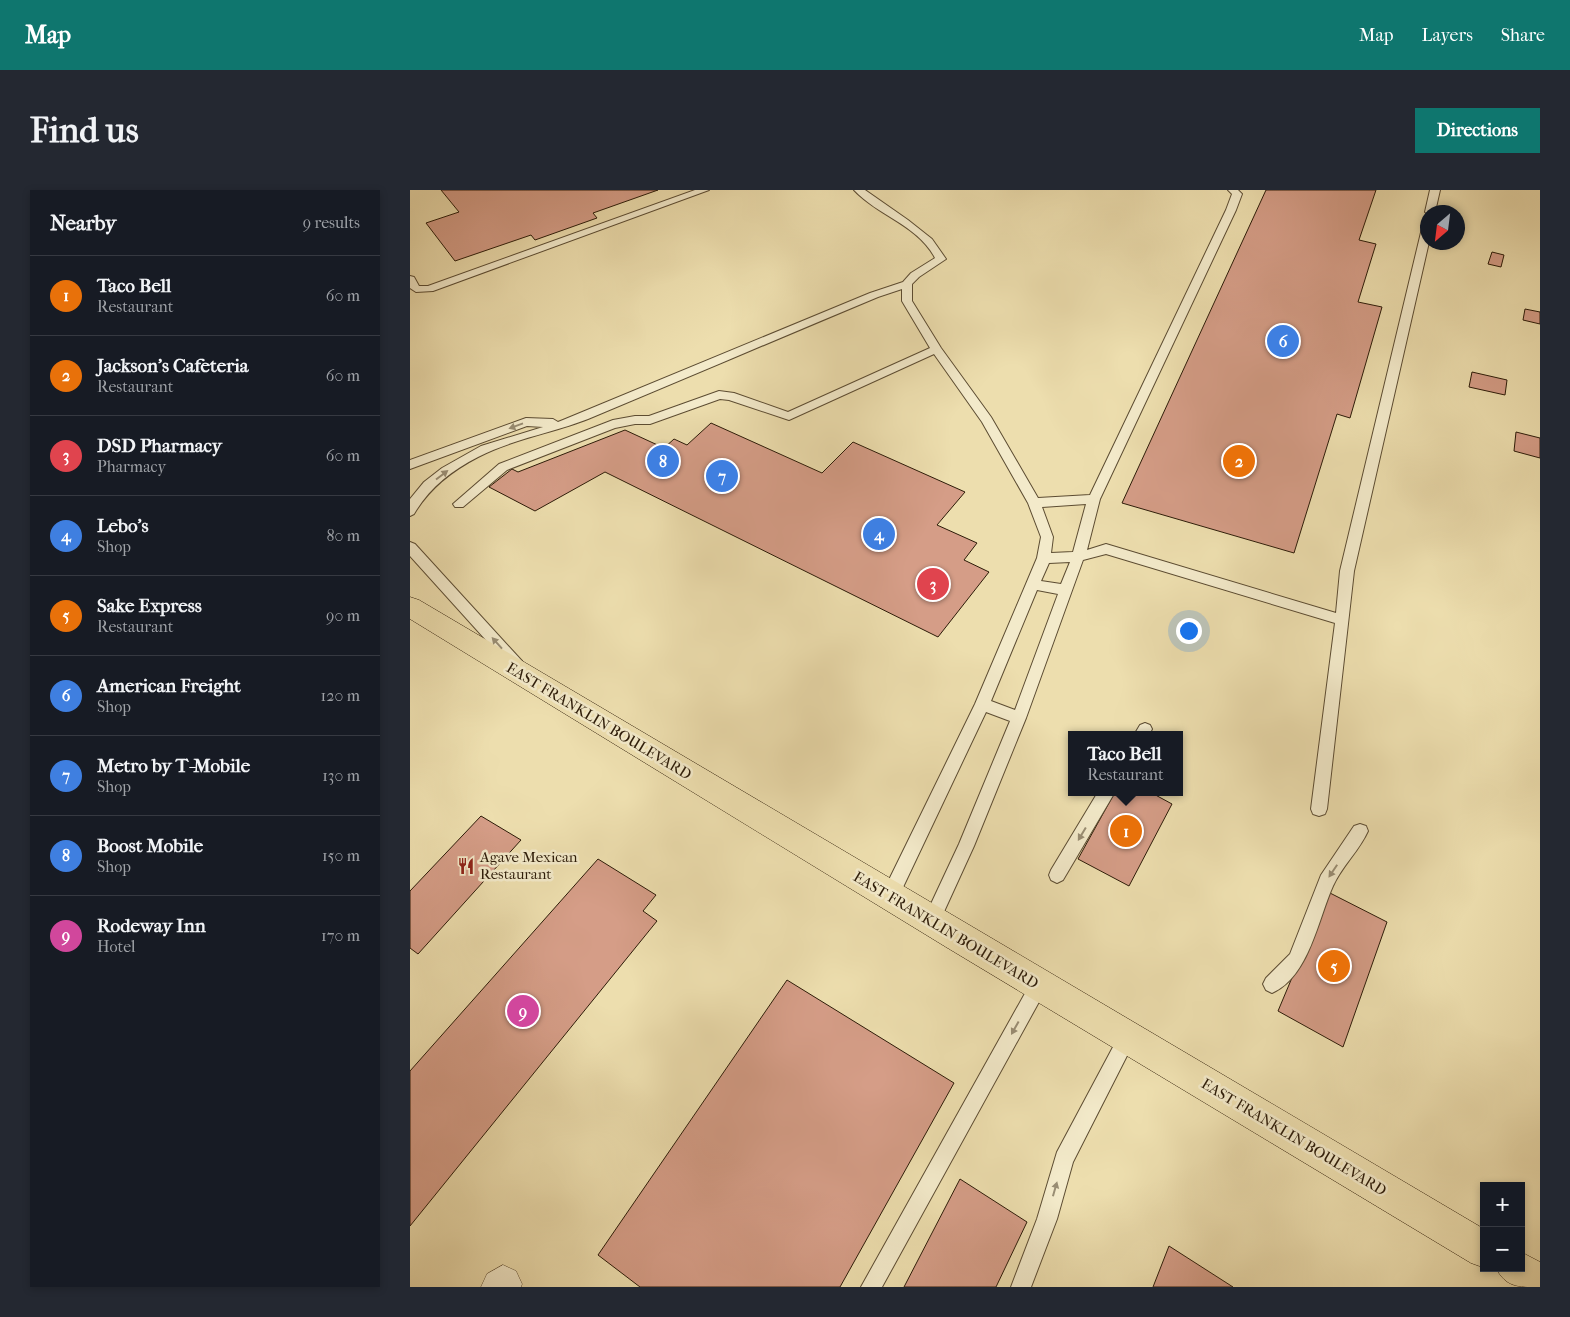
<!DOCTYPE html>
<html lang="en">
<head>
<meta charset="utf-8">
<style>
  body { margin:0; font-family:"IM FELL French Canon",serif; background:#242831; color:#f1f3f6 }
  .controls { position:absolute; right:15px; bottom:15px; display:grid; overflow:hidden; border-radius:0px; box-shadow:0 2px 8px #0003 }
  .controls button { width:45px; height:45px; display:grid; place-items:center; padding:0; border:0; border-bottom:1px solid #363941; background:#171b24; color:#f1f3f6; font:25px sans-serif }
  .compass { position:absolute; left:1010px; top:15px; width:45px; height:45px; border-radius:50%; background:#171b24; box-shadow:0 2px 8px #0003; rotate:208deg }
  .you { position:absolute; left:778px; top:440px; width:18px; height:18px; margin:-12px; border:4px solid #fff; border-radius:50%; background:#1a73e8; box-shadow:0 0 0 8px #1a73e833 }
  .badge { display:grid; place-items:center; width:32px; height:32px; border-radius:50%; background:#0f766e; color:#fff; font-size:16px; font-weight:700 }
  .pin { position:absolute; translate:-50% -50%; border:2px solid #fff; box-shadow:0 1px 5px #0006 }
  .popup { position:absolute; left:658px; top:541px; width:115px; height:65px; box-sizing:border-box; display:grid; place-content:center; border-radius:0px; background:#171b24; filter:drop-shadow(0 1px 4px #0005); font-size:16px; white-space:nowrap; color:#9ea1a6 }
  .popup b { font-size:19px; color:#f1f3f6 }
  .popup::after { content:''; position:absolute; left:50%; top:100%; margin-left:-10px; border:10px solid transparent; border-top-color:#171b24 }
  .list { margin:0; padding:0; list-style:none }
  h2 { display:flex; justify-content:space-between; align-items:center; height:65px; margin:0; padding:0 20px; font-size:21px }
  h2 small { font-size:16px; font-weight:400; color:#9ea1a6 }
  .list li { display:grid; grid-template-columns:32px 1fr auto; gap:15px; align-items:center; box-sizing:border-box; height:80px; padding:0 20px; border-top:1px solid #363941 }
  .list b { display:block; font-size:19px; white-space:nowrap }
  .list p { margin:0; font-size:16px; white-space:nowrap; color:#9ea1a6 }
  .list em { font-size:16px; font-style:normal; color:#9ea1a6 }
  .map { position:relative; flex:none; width:1130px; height:1097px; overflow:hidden; border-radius:0px }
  header { display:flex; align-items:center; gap:30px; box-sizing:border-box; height:70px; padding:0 25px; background:#0f766e; color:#fff }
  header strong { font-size:24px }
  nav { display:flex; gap:28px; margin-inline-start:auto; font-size:18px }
  .intro { display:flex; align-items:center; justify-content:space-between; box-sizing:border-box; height:120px; padding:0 30px }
  h1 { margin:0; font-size:35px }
  .button { padding:12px 22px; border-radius:0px; background:#0f766e; color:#fff; font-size:18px; font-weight:700 }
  main { display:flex; gap:30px; padding:0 30px }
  aside { flex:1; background:#171b24; border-radius:0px; box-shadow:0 2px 8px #0003 }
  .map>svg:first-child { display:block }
  .building { fill:#d59d87; stroke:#2c1b08 }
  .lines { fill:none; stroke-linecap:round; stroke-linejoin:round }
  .lane-casing { stroke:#5c4c32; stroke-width:2 }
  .street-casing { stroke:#5c4c32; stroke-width:1 }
  .primary-casing { stroke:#2c1b08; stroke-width:1 }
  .lane { fill:#f3eaca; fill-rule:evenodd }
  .street { fill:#f3eaca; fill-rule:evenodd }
  .primary { fill:#eddeae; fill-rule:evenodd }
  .oneway { fill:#998d73 }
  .labels { text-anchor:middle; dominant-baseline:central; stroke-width:5; stroke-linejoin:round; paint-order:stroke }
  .street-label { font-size:15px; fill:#2c1b08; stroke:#f3eaca }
  .poi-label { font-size:15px; fill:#2c1b08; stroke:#f3eaca; text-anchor:start }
</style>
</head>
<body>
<header>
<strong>Map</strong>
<nav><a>Map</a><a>Layers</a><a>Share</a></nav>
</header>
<div class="intro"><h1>Find us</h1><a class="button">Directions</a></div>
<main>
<aside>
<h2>Nearby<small>9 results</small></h2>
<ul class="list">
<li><span class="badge" style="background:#e8710a">1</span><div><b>Taco Bell</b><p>Restaurant</p></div><em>60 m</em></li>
<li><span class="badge" style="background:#e8710a">2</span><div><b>Jackson's Cafeteria</b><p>Restaurant</p></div><em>60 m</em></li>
<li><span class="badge" style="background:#e0444e">3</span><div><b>DSD Pharmacy</b><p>Pharmacy</p></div><em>60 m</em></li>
<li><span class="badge" style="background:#3f7fe0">4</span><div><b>Lebo's</b><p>Shop</p></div><em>80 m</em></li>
<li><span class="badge" style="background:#e8710a">5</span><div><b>Sake Express</b><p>Restaurant</p></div><em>90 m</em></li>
<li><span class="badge" style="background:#3f7fe0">6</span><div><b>American Freight</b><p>Shop</p></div><em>120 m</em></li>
<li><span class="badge" style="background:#3f7fe0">7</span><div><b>Metro by T-Mobile</b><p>Shop</p></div><em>130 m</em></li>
<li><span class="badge" style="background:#3f7fe0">8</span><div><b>Boost Mobile</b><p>Shop</p></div><em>150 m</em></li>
<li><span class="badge" style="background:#d1479c">9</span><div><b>Rodeway Inn</b><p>Hotel</p></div><em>170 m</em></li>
</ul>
</aside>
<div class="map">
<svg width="1130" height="1097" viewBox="0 0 1130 1097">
  <rect width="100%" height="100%" fill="#eddeae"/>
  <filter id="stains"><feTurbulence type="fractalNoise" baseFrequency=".004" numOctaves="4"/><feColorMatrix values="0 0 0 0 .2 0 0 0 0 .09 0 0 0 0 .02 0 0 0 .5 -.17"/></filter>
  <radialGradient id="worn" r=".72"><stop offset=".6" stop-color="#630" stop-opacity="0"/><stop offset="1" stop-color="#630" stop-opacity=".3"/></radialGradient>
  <path class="building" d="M 31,0 L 248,0 L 183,23 L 187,28 L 125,50 L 121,45 L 45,71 L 16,33 L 49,22 Z
    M 856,0 L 966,0 L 949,50 L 966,54 L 948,112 L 972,117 L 940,228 L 927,224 L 884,363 L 712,313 Z
    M 1082,62 L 1094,65 L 1091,77 L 1078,74 Z
    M 1115,119 L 1130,122 L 1130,134 L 1113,130 Z
    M 1062,182 L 1097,190 L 1095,205 L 1059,197 Z
    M 301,233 L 412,283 L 443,252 L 555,302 L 527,335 L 567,353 L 554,370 L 579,382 L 528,447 L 195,282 L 125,321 L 79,297 L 102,279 L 108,282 L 215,240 L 254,258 L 264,249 L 277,255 Z
    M 1106,242 L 1130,248 L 1130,268 L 1104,261 Z
    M 705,602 L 740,602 L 762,614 L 719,696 L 668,669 Z
    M 71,626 L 111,650 L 8,764 L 0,758 L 0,701 Z
    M 188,669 L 246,705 L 233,721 L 247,731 L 0,1036 L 0,881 Z
    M 918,702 L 977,732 L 933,857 L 868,821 Z
    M 377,790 L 544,893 L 430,1097 L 230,1097 L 188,1065 Z
    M 550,989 L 617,1032 L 586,1097 L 494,1097 Z
    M 759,1056 L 823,1097 L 743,1097 Z"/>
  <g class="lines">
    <g class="lane-casing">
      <path id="lane" d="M 285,0 L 299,0 L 23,101 L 6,102 L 0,98 L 0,86 L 4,87 L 9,96 L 18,96 Z
        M 444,0 L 455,0 L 498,30 L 522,49 L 536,69 L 509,87 L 502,94 L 502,111 L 531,158 L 581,227 L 628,308 L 680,305 L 816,20 L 822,4 L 818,0 L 828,0 L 832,4 L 826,20 L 690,309 L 677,360 L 696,354 L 926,423 L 930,381 L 1013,34 L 1018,31 L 1019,52 L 944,381 L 917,619 L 915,624 L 909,626 L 903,624 L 901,619 L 925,433 L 696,364 L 673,370 L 616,528 L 564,656 L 527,737 L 521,739 L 515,737 L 513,731 L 549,654 L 600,531 L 576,522 L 486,712 L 480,714 L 474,712 L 472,706 L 474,700 L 565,514 L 627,368 L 631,347 L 618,313 L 572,232 L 524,164 L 379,230 L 319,210 L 310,209 L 240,234 L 225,234 L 205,238 L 97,280 L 53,317 L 45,317 L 43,314 L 89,274 L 203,230 L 225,226 L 239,226 L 309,201 L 324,203 L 378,222 L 520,158 L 492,111 L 492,99 L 468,107 C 371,147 275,189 178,229 C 142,243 103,249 68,267 C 41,281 19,298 4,324 L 0,326 L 0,309 L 14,292 L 32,278 L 71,256 L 133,237 L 117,236 L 0,279 L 0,270 L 116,228 L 143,229 L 148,232 L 153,230 L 460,103 L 493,92 L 501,83 L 525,68 C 508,35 468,26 444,0 ZM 676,314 L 663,362 L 641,363 L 643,347 L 632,317 ZM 660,372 L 651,394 L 631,391 L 639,373 ZM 627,400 L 648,404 L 605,520 L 581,511 Z
        M 1020,0 L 1030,0 L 1025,22 L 1018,22 L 1018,24 L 1015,22 Z
        M 0,352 L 5,354 L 112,471 L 114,475 L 112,479 L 107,481 L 102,479 L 0,366 Z
        M 735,533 L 740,535 L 742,539 L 739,545 L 724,545 L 730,535 Z
        M 688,602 L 705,602 L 653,690 L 647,693 L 641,690 L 639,685 L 641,680 Z
        M 950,634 L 956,636 L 958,641 C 949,661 932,676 923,696 C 908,729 899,787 862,803 L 856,800 L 853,794 L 856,788 L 880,764 L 911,685 L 944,636 Z
        M 629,786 L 635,789 L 638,795 L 635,801 L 472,1097 L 451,1097 L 623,789 Z
        M 717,839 L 723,842 L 726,848 L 663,972 L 647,1029 L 621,1097 L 601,1097 L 627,1029 L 647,962 L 711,842 Z"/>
    </g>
    <g class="street-casing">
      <path id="street" d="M 93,1075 L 106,1081 L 112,1094 L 111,1097 L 71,1097 L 77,1084 Z"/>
    </g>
    <g class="primary-casing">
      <path id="primary" d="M 0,407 L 9,410 L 1074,1039 L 1075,1078 L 1061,1073 L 536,757 L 0,429 Z
        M 1111,1062 L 1130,1072 L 1130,1097 C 1107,1097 1096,1097 1086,1078 L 1111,1078 Z"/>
    </g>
    <use href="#lane" class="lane"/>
    <use href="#street" class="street"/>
    <use href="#primary" class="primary"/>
  </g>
  <defs><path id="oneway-solid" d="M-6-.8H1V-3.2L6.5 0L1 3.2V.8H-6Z" transform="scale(1.25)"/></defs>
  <g class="oneway">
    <use href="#oneway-solid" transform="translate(106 236) rotate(160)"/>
    <use href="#oneway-solid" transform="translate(32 285) rotate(-37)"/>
    <use href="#oneway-solid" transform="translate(87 453) rotate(-132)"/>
    <use href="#oneway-solid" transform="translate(672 644) rotate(121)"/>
    <use href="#oneway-solid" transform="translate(923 681) rotate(124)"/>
    <use href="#oneway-solid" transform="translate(605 838) rotate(119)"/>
    <use href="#oneway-solid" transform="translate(645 999) rotate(-74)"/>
  </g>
  <defs>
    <g id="restaurant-bare" transform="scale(1.35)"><path d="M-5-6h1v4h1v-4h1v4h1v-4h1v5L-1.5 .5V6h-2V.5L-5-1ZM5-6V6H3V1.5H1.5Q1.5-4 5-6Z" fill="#8f2418" stroke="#f3eaca" stroke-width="2.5" paint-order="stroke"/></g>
  </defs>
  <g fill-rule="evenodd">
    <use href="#restaurant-bare" x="56" y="676"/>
  </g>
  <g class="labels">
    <g class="street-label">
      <text transform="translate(189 531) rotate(31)">EAST FRANKLIN BOULEVARD</text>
      <text transform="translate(536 740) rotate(31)">EAST FRANKLIN BOULEVARD</text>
      <text transform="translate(884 947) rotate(31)">EAST FRANKLIN BOULEVARD</text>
    </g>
    <g class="poi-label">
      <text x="70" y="667">Agave Mexican<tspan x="70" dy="17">Restaurant</tspan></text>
    </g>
  </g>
  <rect width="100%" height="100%" filter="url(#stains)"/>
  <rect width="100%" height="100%" fill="url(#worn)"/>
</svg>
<div class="controls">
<button>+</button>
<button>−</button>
</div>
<svg class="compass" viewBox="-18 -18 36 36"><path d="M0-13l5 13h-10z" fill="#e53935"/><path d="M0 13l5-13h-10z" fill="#9ea1a6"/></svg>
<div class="you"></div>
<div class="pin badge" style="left:716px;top:641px;background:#e8710a">1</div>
<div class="popup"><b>Taco Bell</b>Restaurant</div>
<div class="pin badge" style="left:829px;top:271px;background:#e8710a">2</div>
<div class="pin badge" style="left:523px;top:394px;background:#e0444e">3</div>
<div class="pin badge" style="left:469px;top:344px;background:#3f7fe0">4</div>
<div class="pin badge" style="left:924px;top:776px;background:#e8710a">5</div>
<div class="pin badge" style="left:873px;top:151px;background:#3f7fe0">6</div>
<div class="pin badge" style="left:312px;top:286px;background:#3f7fe0">7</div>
<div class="pin badge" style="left:253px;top:271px;background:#3f7fe0">8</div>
<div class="pin badge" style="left:113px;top:821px;background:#d1479c">9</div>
</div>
</main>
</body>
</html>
